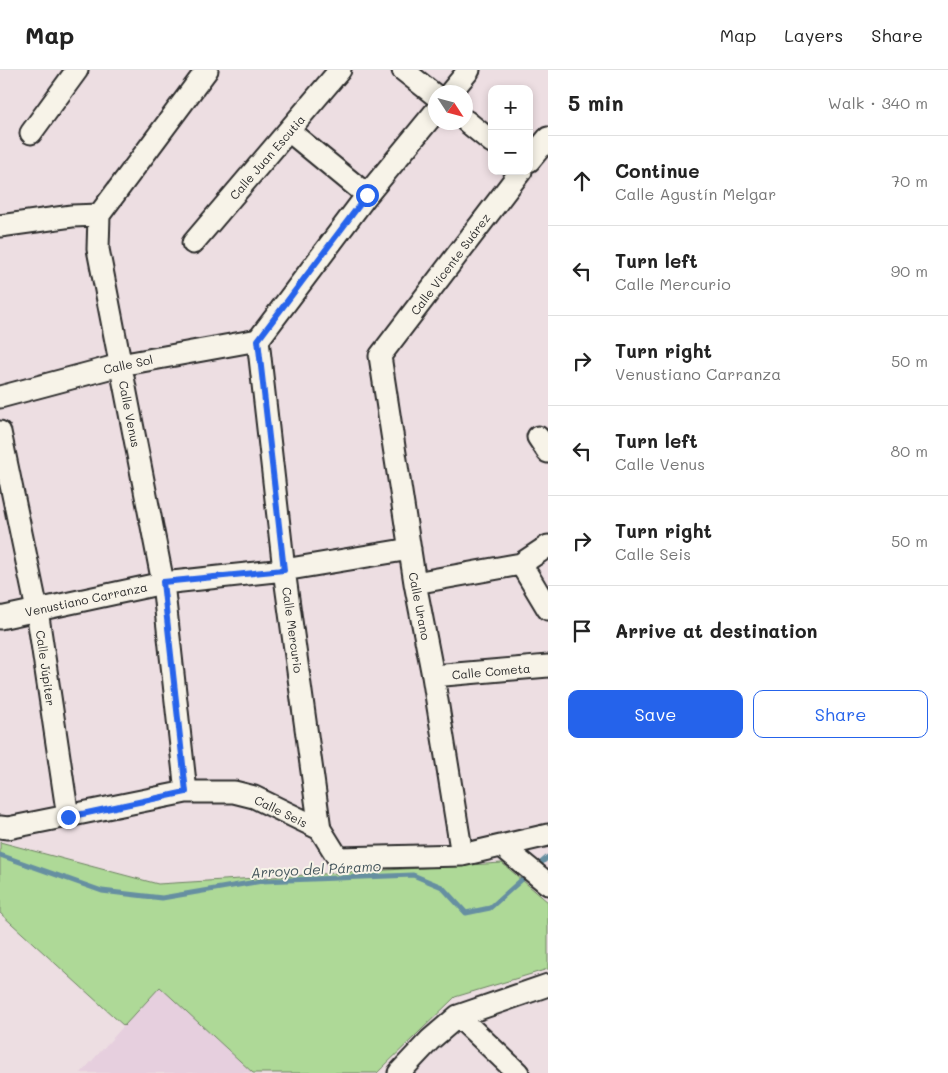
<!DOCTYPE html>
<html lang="en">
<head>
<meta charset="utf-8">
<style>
  body { margin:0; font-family:Mali,sans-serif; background:#f2f2f2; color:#222 }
  .controls { position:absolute; right:15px; top:15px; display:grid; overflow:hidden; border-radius:10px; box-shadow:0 2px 8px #0003 }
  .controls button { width:45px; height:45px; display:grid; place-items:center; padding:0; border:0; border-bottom:1px solid #e0e0e0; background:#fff; color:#222; font:25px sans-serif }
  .compass { position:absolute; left:428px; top:15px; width:45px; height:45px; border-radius:50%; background:#fff; box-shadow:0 2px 8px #0003; rotate:126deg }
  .stop { position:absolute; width:15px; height:15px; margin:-11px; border:4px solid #2563eb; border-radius:50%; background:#fff }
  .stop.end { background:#2563eb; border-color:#fff; box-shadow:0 1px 5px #0008 }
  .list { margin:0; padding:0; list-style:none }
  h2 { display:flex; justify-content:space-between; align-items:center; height:65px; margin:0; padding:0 20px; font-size:21px }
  h2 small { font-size:16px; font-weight:400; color:#767676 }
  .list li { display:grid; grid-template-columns:32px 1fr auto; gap:15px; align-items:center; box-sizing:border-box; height:90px; padding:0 20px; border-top:1px solid #e0e0e0 }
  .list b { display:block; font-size:19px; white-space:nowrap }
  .list p { margin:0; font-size:16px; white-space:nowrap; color:#767676 }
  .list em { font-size:16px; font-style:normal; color:#767676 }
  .actions { display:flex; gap:10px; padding:15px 20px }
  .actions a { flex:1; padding:11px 0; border:1px solid #2563eb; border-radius:10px; text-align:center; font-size:18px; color:#2563eb }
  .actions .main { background:#2563eb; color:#fff }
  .icon { flex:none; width:28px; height:28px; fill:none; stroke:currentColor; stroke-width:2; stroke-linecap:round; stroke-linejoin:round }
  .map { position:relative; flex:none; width:548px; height:1003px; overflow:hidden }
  header { display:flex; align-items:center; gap:30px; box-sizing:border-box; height:70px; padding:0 25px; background:#fff; border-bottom:1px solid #e0e0e0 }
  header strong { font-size:24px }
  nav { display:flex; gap:28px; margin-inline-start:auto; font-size:18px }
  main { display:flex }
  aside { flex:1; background:#fff }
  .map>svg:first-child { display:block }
  .built { fill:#e6cfde }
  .green { fill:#aed997; stroke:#6c8261 }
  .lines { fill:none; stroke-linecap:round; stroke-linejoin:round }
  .stream { stroke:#668fa1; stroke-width:5 }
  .minor-casing { stroke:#2b2b2b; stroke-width:25 }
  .minor { stroke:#f7f3e8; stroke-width:21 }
  .route { stroke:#2563eb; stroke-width:6 }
  .labels { text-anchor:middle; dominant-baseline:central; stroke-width:4; stroke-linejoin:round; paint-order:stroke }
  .street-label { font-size:12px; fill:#2b2b2b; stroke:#f7f3e8 }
  .water-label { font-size:14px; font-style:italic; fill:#44555c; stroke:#f7f3e8 }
</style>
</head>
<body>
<header>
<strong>Map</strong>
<nav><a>Map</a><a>Layers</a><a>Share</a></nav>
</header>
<main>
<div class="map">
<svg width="548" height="1003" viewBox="0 0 548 1003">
  <rect width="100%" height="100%" fill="#eddee2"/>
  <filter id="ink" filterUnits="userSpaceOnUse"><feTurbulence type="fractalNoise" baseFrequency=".02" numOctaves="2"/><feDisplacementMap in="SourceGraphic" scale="10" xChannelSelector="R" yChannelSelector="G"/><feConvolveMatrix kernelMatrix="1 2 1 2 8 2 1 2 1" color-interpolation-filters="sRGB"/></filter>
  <g filter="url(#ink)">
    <path class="built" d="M 160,916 L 253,1003 L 81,1003 Z"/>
    <path class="green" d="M 0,772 L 158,814 L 502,793 L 548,832 L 548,899 L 455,927 L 377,1003 L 253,1003 L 160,917 L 124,956 L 0,843 Z"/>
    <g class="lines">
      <path class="stream" d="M 0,785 L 102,821 L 162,828 L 262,811 L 413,805 L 442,817 L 466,843 L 490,838 L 528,804
        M 535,798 L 548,787"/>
      <g class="minor-casing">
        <path id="minor" d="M 403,0 L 436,26
          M 451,22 L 469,0
          M 466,51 L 492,72
          M 289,61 L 367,125
          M 31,63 L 77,0
          M 529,91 L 548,68
          M 0,156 L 72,146 L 99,145
          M 193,173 L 340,0
          M 258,270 L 284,500 L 320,759
          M 258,270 L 367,125 L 436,41
          M 0,327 L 120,295 L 258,270
          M 0,362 L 37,540 L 68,747
          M 538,367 L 548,382
          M 521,494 L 548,539
          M 415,513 L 521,494 L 548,476
          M 0,548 L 163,513 L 284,500 L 410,479
          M 433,606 L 548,596
          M 186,722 L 163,513 L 98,179 L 99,145 L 207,0
          M 0,757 L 8,758 L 186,722 L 234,722 L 254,727 L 320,759 L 338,788 L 462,785 L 548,765
          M 503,777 L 548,814
          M 462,785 L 433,606 L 415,513 L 380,286 L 521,101
          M 458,946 L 518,1003
          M 399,1003 L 430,970 L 458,946 L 548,915"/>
      </g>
      <use href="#minor" class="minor"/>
    </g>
  </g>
  <g class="lines" filter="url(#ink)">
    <path class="route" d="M 68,747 L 186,722 L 163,512 L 284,500 L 258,270 L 367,125"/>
  </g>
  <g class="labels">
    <g class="street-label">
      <text transform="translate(267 87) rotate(-49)">Calle Juan Escutia</text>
      <text transform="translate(450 194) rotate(-53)">Calle Vicente Suárez</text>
      <text transform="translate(128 294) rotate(-12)">Calle Sol</text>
      <text transform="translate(130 344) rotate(79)">Calle Venus</text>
      <text transform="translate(86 529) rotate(-12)">Venustiano Carranza</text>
      <text transform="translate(420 536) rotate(79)">Calle Urano</text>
      <text transform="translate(293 560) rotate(82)">Calle Mercurio</text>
      <text transform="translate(46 598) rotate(82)">Calle Júpiter</text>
      <text transform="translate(491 601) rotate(-5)">Calle Cometa</text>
      <text transform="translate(281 741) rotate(26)">Calle Seis</text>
    </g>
    <g class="water-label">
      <text transform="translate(316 799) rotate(-3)">Arroyo del Páramo</text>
    </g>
  </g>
</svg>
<div class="controls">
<button>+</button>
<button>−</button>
</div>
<svg class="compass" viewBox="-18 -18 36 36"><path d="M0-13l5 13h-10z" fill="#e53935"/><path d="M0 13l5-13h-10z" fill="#767676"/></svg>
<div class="stop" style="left:367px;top:125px"></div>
<div class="stop end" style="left:68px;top:747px"></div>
</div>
<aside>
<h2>5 min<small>Walk · 340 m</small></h2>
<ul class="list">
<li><svg class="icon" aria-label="ahead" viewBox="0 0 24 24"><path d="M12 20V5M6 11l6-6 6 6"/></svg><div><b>Continue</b><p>Calle Agustín Melgar</p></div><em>70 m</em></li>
<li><svg class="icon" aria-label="left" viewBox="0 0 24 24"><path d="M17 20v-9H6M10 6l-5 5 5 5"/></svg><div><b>Turn left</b><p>Calle Mercurio</p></div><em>90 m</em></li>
<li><svg class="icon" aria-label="right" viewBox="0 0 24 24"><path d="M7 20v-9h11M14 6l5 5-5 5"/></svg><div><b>Turn right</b><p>Venustiano Carranza</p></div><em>50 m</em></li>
<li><svg class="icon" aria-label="left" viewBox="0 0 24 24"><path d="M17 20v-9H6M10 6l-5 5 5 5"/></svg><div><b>Turn left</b><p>Calle Venus</p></div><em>80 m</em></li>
<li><svg class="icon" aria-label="right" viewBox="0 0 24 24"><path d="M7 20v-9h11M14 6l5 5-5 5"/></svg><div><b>Turn right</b><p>Calle Seis</p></div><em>50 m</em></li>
<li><svg class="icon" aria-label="arrive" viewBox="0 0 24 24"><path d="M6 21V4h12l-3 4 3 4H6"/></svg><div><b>Arrive at destination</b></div></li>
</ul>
<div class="actions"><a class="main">Save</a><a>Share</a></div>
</aside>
</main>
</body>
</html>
